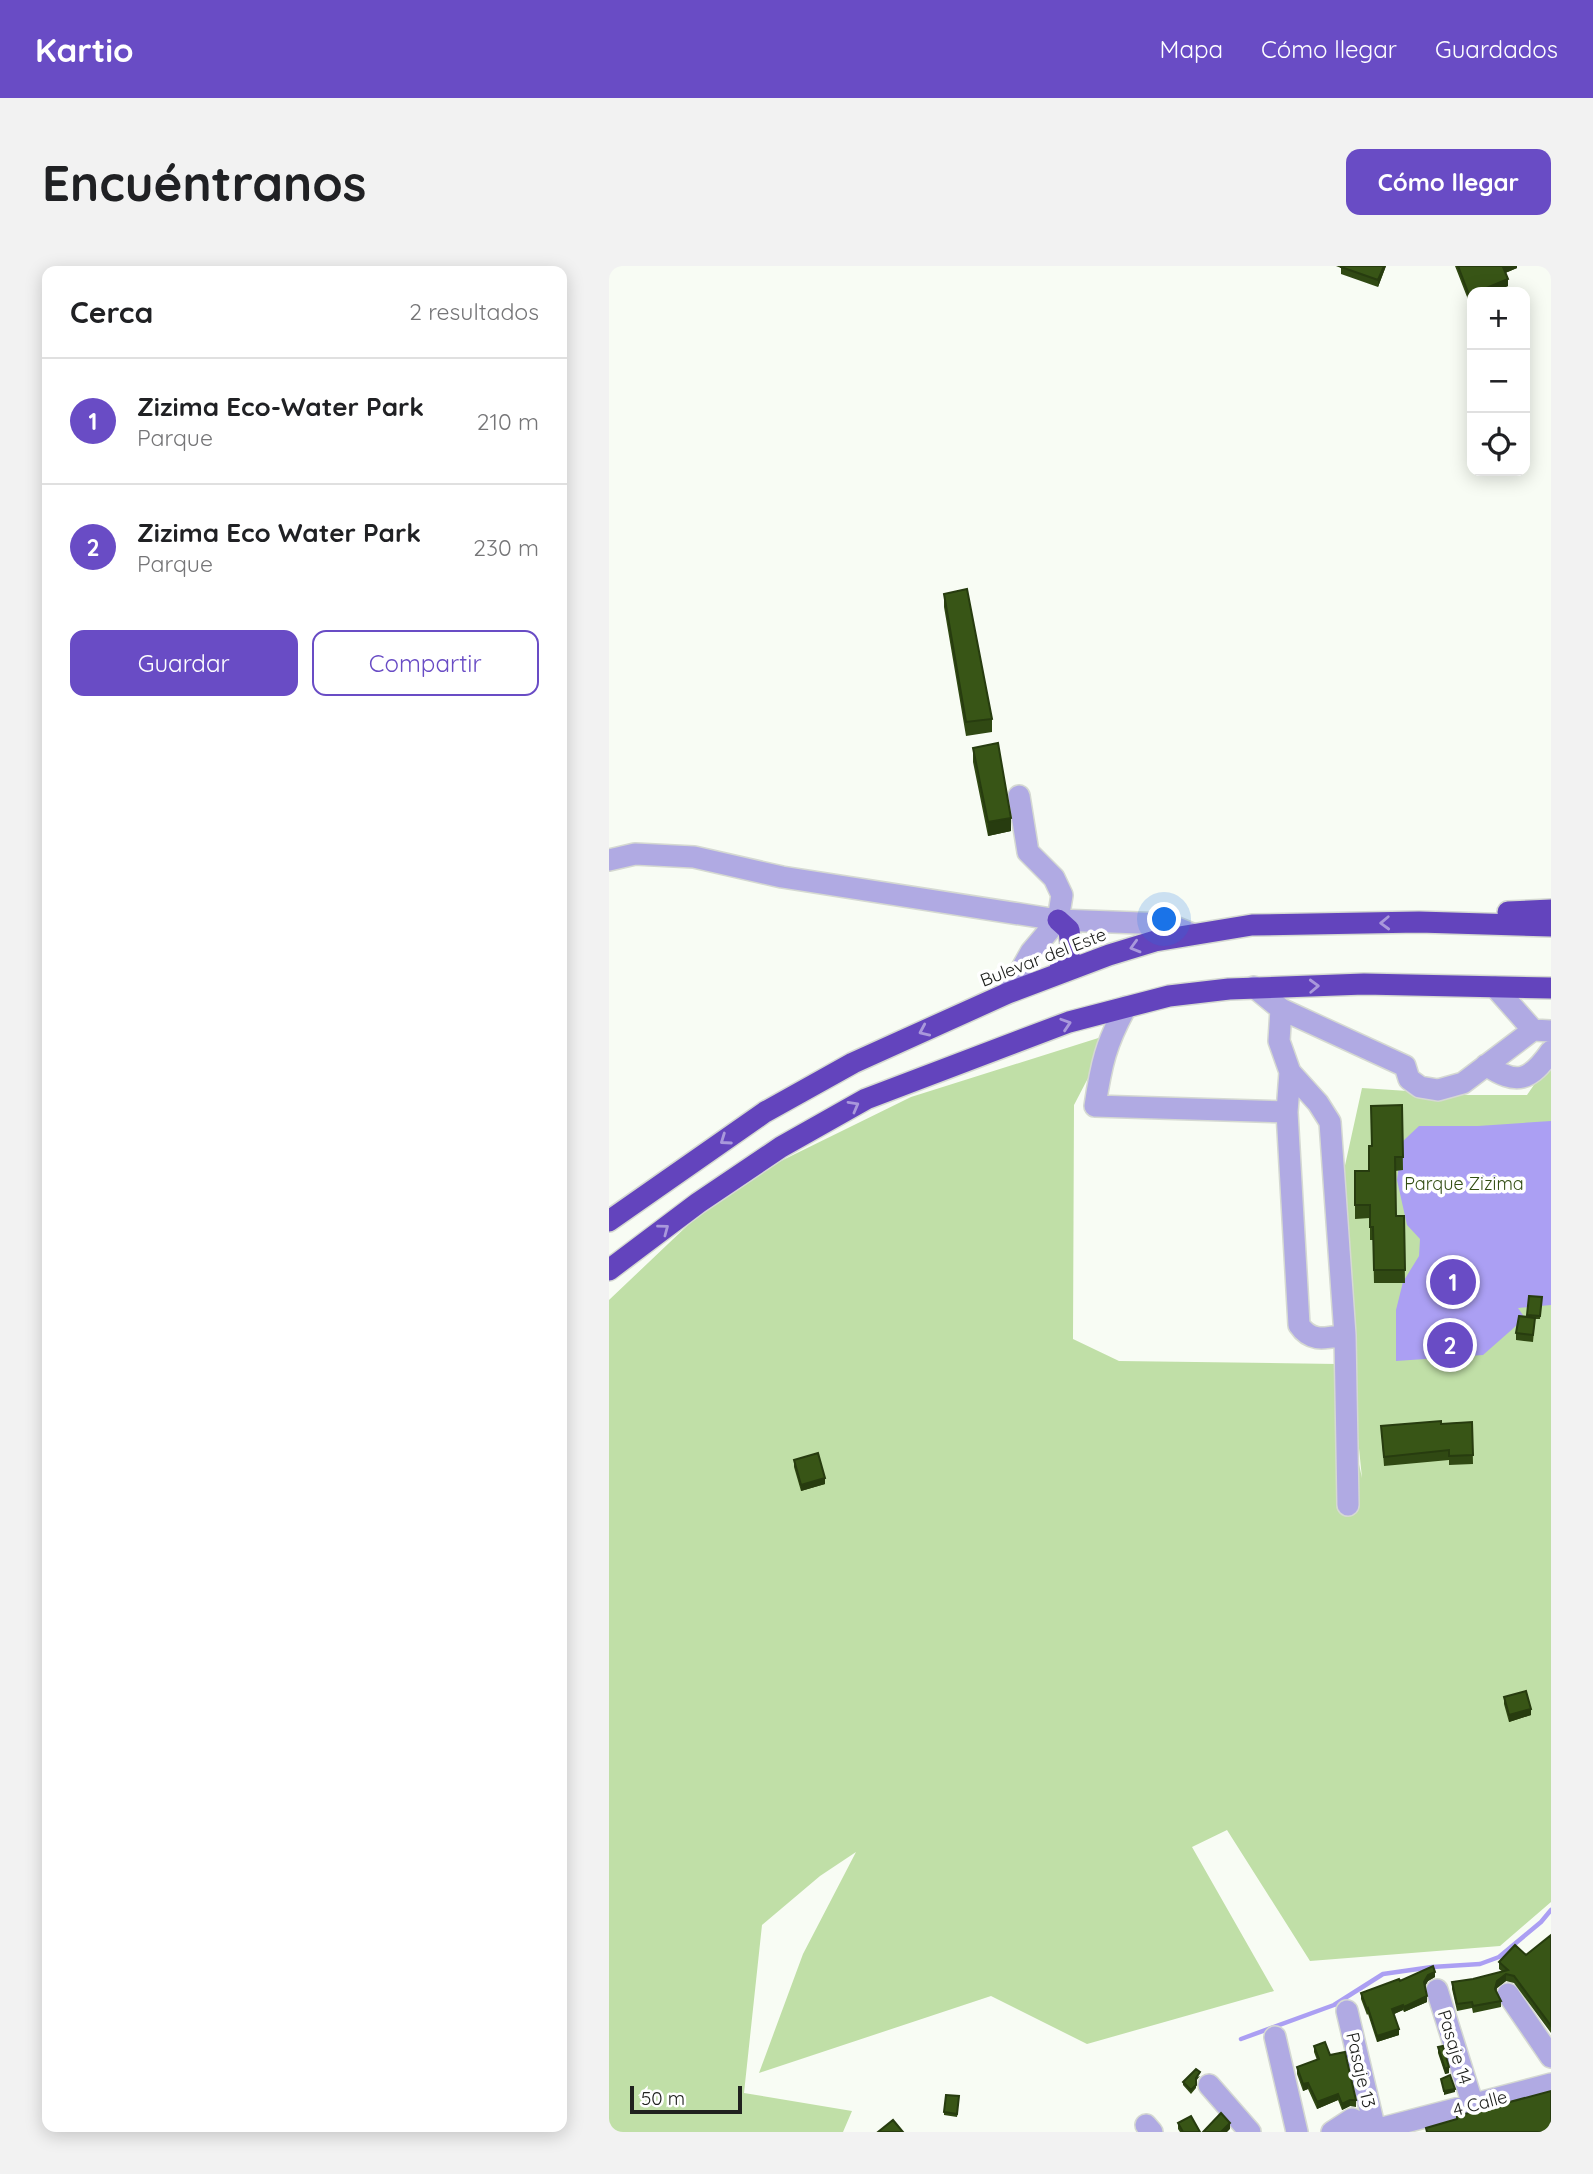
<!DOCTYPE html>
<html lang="es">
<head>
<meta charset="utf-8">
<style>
  body { margin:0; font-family:Quicksand,sans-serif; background:#f2f2f2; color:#202124 }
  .controls { position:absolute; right:21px; top:21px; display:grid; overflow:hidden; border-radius:14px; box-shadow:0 4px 18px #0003 }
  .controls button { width:63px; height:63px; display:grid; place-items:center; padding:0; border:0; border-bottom:2px solid #e0e0e0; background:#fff; color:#202124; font:35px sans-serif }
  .scale { position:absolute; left:21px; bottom:18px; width:112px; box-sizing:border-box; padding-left:7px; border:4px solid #20221f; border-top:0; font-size:19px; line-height:24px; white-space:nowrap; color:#20221f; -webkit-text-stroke:5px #fff; paint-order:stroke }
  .you { position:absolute; left:556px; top:654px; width:24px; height:24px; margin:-18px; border:5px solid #fff; border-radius:50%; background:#1a73e8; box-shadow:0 0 0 10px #1a73e833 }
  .badge { display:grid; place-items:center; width:46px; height:46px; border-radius:50%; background:#694cc5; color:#fff; font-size:23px; font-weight:700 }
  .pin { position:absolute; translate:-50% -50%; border:4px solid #fff; box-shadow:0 2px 7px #0006 }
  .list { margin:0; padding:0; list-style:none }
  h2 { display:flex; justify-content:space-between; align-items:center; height:91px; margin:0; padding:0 28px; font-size:30px }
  h2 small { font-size:23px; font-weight:400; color:#757577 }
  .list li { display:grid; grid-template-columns:46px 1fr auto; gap:21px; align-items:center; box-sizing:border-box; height:126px; padding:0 28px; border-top:2px solid #e0e0e0 }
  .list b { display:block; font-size:26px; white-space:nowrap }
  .list p { margin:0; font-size:23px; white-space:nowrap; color:#757577 }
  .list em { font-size:23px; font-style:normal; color:#757577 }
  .actions { display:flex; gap:14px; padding:21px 28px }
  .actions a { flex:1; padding:16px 0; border:2px solid #694cc5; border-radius:14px; text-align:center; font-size:24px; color:#694cc5 }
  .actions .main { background:#694cc5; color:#fff }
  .icon { flex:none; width:38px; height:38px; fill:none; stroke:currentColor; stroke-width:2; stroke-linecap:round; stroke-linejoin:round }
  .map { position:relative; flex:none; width:942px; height:1866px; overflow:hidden; border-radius:14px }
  header { display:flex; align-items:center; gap:42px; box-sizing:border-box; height:98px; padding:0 35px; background:#694cc5; color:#fff }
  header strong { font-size:33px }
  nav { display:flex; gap:38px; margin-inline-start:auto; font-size:24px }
  .intro { display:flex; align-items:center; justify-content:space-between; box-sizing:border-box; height:168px; padding:0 42px }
  h1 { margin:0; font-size:49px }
  .button { padding:18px 32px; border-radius:14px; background:#694cc5; color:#fff; font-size:24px; font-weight:700 }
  main { display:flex; gap:42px; padding:0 42px }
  aside { flex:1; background:#fff; border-radius:14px; box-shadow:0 4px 18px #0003 }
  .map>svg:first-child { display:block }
  .green { fill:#c0dfa7 }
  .water { fill:#ab9ff3 }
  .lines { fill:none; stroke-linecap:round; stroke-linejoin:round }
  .stream { stroke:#ab9ff3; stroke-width:4.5 }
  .minor-casing { stroke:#d5d9d2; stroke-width:24 }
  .highway-casing { stroke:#d5d9d2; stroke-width:24 }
  .minor { stroke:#b0aae3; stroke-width:21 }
  .highway { stroke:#6344bd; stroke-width:21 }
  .wall { fill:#304913 }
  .shaded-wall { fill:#273c0f }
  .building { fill:#385516; stroke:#273c0f; stroke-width:2 }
  .oneway { stroke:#a998db }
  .labels { text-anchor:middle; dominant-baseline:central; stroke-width:7; stroke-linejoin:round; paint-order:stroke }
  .street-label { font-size:18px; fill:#20221f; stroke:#fff }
  .park-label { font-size:18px; fill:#334e14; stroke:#fff }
</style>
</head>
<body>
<header>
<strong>Kartio</strong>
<nav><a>Mapa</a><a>Cómo llegar</a><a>Guardados</a></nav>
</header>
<div class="intro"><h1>Encuéntranos</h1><a class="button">Cómo llegar</a></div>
<main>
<aside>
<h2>Cerca<small>2 resultados</small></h2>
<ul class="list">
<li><span class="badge">1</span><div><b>Zizima Eco-Water Park</b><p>Parque</p></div><em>210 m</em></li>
<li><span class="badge">2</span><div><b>Zizima Eco Water Park</b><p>Parque</p></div><em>230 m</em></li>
</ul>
<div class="actions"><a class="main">Guardar</a><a>Compartir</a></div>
</aside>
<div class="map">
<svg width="942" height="1866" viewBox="0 0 942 1866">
  <rect width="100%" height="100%" fill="#f8fcf4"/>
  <path class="green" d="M 502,768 L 465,839 L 464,1073 L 510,1095 L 728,1098 L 753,1212 L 726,945 L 753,822 L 860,829 L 918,829 L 942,794 L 942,1636 L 891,1680 L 701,1695 L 618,1564 L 583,1581 L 665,1725 L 478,1778 L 382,1730 L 150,1807 L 194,1688 L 247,1586 L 211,1610 L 153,1659 L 135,1827 L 243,1845 L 234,1866 L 0,1866 L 0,1034 L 119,921 L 302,831 Z"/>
  <path class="water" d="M 942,855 L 942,1039 L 909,1042 L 916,1052 L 874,1089 L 787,1095 L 787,1044 L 794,1016 L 810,990 L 811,973 L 798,959 L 788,914 L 793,876 L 810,860 L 869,860 Z"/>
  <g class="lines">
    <path class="stream" d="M 632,1773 L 725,1739 L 774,1708 L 823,1701 L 871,1698 L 890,1691 L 932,1656 L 942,1644"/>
    <g class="minor-casing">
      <path id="minor" d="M 0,594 L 26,588 L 85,591 L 173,611 L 449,654 L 558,658 L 583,668
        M 645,721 L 672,743 L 670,775 L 681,806 L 709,837 L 721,856 L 736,1069 L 739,1239
        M 886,721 L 924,764
        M 399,727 L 422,686 L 449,654 L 453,629 L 445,612 L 419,586 L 410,530
        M 517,741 C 497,777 492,799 486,840 L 678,846
        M 672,743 L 796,800 L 800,813 L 811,821 L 829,824 L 854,817 L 924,764 L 942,765
        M 877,799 C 908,820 921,815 942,785
        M 681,806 L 678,846 L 690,1059 C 702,1077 717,1072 736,1069
        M 828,1724 L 864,1839
        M 899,1728 L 942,1791
        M 738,1745 L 766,1864
        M 666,1771 L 688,1866
        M 600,1819 L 641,1866
        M 537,1859 L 543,1866
        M 723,1866 L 743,1853 L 766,1864 L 942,1818"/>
    </g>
    <g class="highway-casing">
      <path id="highway" d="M 899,646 L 942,644
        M 449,654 L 460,664 L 462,682 L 449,707
        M 0,955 L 156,846 L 244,797 L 399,727 L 500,689 L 546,675 L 643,659 L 810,656 L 942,660
        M 0,1004 L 89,937 L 172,881 L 257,833 L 460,756 L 560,730 L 620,723 L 755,718 L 942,722"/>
    </g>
    <use href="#minor" class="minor"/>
    <use href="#highway" class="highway"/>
  </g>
  <path class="wall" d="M 727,0 L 777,0 L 769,21 L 732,8 L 732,2 Z
    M 846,0 L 908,0 L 908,2 L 896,7 L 899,20 L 884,26 L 863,26 L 860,36 Z
    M 335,328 L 383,453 L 383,466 L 357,470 L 335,341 Z
    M 364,482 L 402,565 L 379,570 L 364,496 Z
    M 793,839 L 794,904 L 786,905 L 787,950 L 795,950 L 796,1017 L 765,1017 L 764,974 L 761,974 L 761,952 L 746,953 L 746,905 L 760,905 L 763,880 Z
    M 920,1030 L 933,1031 L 931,1053 L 926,1053 L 924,1076 L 907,1074 L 907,1067 L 918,1051 Z
    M 863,1156 L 864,1198 L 840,1199 L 840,1194 L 775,1200 L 772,1160 Z
    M 185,1194 L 216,1218 L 192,1225 L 185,1201 Z
    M 895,1431 L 922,1449 L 900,1456 L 895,1438 Z
    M 942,1669 L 942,1767 L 905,1717 L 897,1715 L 888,1722 L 887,1725 L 892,1735 L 892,1741 L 864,1747 L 863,1742 L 848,1745 L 843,1723 L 843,1716 L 864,1713 L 894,1706 L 890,1703 L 890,1696 L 917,1689 Z
    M 826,1711 L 819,1715 L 816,1720 L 818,1736 L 795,1746 L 794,1744 L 785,1748 L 790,1769 L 768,1776 L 759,1748 L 758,1749 L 752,1733 L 752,1727 L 791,1715 Z
    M 705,1780 L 721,1789 L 747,1834 L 747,1841 L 741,1840 L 733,1844 L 729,1834 L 708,1843 L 699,1823 L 694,1825 L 688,1808 L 688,1801 L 708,1794 L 705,1786 Z
    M 829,1781 L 840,1807 L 836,1808 L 829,1787 Z
    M 591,1810 L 587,1815 L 587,1822 L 582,1828 L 574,1819 L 574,1816 Z
    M 350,1830 L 348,1851 L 335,1849 L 335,1846 Z
    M 569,1857 L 591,1866 L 571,1866 L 569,1863 Z"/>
  <path class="shaded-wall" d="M 775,0 L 777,0 L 769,21 L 769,14 Z
    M 896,0 L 908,0 L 908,2 L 894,8 L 894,1 Z
    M 899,13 L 899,20 L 884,26 L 868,26 Z
    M 863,28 L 863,35 L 860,36 L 860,29 Z
    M 402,552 L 402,565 L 379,570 L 379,556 Z
    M 216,1212 L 216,1218 L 192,1225 L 192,1219 Z
    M 922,1443 L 922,1449 L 900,1456 L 900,1449 Z
    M 826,1706 L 826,1711 L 819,1715 L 815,1722 L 815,1716 L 819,1709 Z
    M 897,1708 L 897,1715 L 888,1722 L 886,1730 L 888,1715 Z
    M 818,1730 L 818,1736 L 795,1746 L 795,1741 Z
    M 794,1739 L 794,1744 L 783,1749 L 783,1743 Z
    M 790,1763 L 790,1769 L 768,1776 L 768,1770 Z
    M 840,1801 L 840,1807 L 836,1808 L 836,1803 Z
    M 699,1817 L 699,1823 L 694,1825 L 694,1818 Z
    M 846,1823 L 846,1826 L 835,1829 L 835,1825 Z
    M 729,1828 L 729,1834 L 708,1843 L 708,1836 Z
    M 741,1834 L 741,1840 L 733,1844 L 733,1838 Z
    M 621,1857 L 621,1863 L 618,1866 L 612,1866 Z"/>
  <path class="building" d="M 732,0 L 775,0 L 769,14 L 732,1 Z
    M 849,0 L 896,0 L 894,1 L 899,13 L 868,26 L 863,26 L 863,28 L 860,29 Z
    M 358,323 L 383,453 L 357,456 L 335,328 Z
    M 389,477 L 402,552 L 379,556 L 364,482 Z
    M 793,839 L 794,891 L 786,891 L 787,950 L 795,950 L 796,1004 L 765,1004 L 764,961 L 761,961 L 761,939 L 746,939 L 746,905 L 760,905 L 760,880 L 763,880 L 762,840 Z
    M 920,1030 L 933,1031 L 931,1050 L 918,1049 Z
    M 910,1050 L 926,1052 L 924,1069 L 907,1067 Z
    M 832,1155 L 832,1158 L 863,1156 L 864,1189 L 840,1190 L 840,1184 L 775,1191 L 772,1160 Z
    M 209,1187 L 216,1212 L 192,1219 L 185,1194 Z
    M 917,1425 L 922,1443 L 900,1449 L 895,1431 Z
    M 942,1669 L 942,1760 L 905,1710 L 897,1708 L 888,1715 L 886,1723 L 892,1735 L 864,1740 L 863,1736 L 848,1738 L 843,1716 L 864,1713 L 899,1704 L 890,1696 L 906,1679 L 917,1689 Z
    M 824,1700 L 826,1706 L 819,1709 L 815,1716 L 818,1730 L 795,1741 L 794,1739 L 783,1743 L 790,1763 L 768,1770 L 759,1742 L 758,1743 L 752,1727 L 790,1713 L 791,1715 Z
    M 716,1776 L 721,1789 L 736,1786 L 747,1834 L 741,1834 L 733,1838 L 729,1828 L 708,1836 L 699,1817 L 694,1818 L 688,1801 L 710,1793 L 705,1780 Z
    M 834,1780 L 840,1801 L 836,1803 L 829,1781 Z
    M 587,1803 L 591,1806 L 587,1812 L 587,1819 L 582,1824 L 574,1816 Z
    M 841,1809 L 846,1823 L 835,1825 L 832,1813 Z
    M 942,1825 L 942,1866 L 818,1866 L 817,1862 L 848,1853 L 848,1850 Z
    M 337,1829 L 350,1830 L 348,1848 L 335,1846 Z
    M 612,1847 L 621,1857 L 612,1866 L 594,1866 Z
    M 582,1850 L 591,1866 L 574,1866 L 569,1857 Z
    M 284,1854 L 294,1866 L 269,1866 Z"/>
  <defs><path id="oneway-chevron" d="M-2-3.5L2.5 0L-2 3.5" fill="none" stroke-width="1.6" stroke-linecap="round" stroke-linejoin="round" transform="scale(1.75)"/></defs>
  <g class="oneway">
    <use href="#oneway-chevron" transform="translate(776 657) rotate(178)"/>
    <use href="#oneway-chevron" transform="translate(526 681) rotate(164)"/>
    <use href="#oneway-chevron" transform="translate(705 720) rotate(-2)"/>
    <use href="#oneway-chevron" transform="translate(457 758) rotate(-18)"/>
    <use href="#oneway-chevron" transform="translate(315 765) rotate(156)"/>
    <use href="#oneway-chevron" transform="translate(245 840) rotate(-29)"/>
    <use href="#oneway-chevron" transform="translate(116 874) rotate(145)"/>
    <use href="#oneway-chevron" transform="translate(55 963) rotate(-37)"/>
  </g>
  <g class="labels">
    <g class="street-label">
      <text transform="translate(434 691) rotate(-21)">Bulevar del Este</text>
      <text transform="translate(846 1781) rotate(73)">Pasaje 14</text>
      <text transform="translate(752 1804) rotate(77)">Pasaje 13</text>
      <text transform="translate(871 1837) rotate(-15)">4 Calle</text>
    </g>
    <g class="park-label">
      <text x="855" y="917">Parque Zizima</text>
    </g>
  </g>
</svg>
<div class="controls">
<button>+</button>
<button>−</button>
<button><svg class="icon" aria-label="locate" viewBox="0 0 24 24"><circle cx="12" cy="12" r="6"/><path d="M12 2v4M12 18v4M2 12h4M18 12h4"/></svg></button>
</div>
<div class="scale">50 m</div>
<div class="you"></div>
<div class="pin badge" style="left:844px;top:1016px">1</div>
<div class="pin badge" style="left:841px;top:1079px">2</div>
</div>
</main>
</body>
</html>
